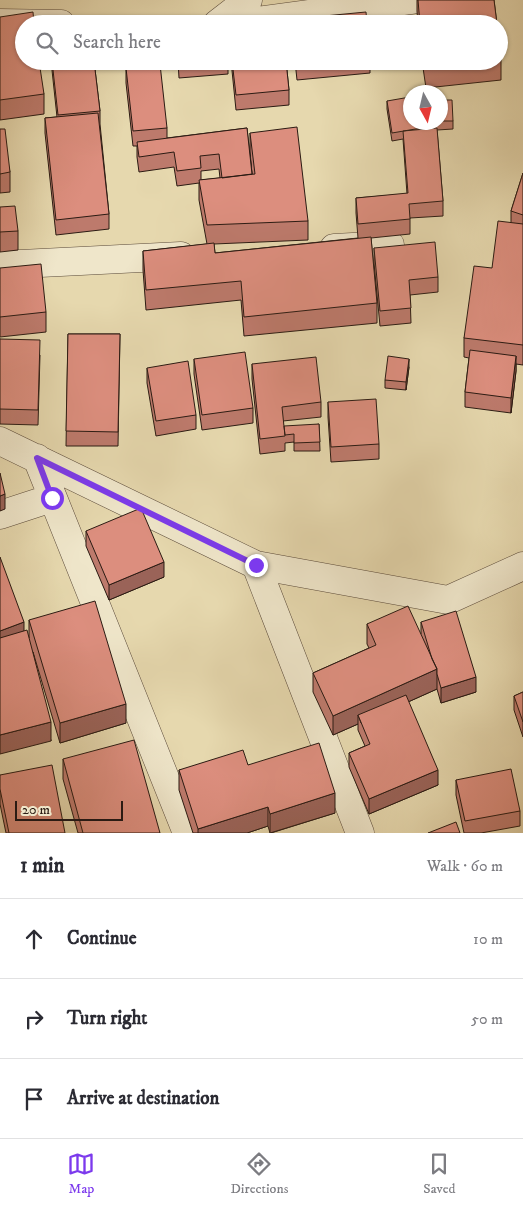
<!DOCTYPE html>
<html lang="en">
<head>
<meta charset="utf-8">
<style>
  body { margin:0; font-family:"IM FELL DW Pica",serif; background:#f7f7f7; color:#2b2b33 }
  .compass { position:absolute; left:403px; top:85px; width:45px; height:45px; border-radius:50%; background:#fff; box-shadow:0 1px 4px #0004; rotate:172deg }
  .scale { position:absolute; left:15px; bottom:12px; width:108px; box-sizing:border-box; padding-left:5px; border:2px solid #2b1b13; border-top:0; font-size:14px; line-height:18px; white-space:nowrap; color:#2b1b13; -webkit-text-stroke:4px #efe6ca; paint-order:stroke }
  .stop { position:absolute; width:15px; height:15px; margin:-11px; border:4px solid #7c3aed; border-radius:50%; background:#fff }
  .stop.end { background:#7c3aed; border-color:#fff; box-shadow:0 1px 5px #0008 }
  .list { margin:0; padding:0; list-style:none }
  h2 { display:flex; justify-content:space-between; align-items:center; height:65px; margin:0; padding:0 20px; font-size:21px }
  h2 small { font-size:16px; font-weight:400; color:#7c7c81 }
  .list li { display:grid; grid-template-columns:32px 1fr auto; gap:15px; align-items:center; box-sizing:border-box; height:80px; padding:0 20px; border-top:1px solid #e1e1e2 }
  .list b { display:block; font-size:19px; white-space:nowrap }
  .list em { font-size:16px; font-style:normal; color:#7c7c81 }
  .icon { flex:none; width:28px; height:28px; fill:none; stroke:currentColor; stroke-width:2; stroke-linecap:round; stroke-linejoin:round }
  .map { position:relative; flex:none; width:523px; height:833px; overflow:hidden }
  .search { position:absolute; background:#fff; box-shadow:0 1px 4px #0004; left:15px; right:15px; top:15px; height:55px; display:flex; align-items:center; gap:12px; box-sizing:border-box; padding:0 18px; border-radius:28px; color:#7c7c81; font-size:19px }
  .sheet { height:305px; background:#fff }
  nav { display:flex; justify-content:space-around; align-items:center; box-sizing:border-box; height:70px; border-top:1px solid #e1e1e2; background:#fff; font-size:14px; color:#7c7c81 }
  nav a { display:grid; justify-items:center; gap:2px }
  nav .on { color:#7c3aed }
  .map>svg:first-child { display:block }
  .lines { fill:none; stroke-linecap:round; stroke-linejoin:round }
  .minor-casing { stroke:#5a4a3a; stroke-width:29 }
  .minor { stroke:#efe6ca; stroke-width:28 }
  .wall { fill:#bd7a6c; stroke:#2b1b13; fill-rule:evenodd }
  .shaded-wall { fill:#9a6358; stroke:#2b1b13 }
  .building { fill:#dc8e7e; stroke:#2b1b13 }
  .route { stroke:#7c3aed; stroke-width:6 }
</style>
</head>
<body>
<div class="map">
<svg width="523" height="833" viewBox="0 0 523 833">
  <rect width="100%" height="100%" fill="#e6d8ae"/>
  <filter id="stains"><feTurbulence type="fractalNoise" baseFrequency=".004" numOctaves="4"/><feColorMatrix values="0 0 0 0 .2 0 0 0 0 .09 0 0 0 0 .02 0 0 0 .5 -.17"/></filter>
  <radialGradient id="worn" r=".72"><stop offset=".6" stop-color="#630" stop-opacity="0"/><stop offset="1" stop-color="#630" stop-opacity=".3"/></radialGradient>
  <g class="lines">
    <g class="minor-casing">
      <path id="minor" d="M 0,23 L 61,24
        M 217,24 L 248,0
        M 235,24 L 412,0
        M 334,248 L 390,245
        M 0,265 L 181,256
        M 0,441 L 256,565 L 448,600 L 523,566
        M 37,458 L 187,833
        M 0,515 L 52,498
        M 256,565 L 360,833"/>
    </g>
    <use href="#minor" class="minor"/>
  </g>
  <path class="wall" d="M 417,0 L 494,0 L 497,24 L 418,24 L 417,11 Z
    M 0,17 L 44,94 L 44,114 L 0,120 Z
    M 499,44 L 501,60 L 501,80 L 426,88 L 422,61 L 499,61 Z
    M 51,61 L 94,61 L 100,111 L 100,124 L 109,214 L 109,229 L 56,235 L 45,133 L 45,118 L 57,117 Z
    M 178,61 L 228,61 L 228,74 L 179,78 Z
    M 231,61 L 286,61 L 289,90 L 289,105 L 236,110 Z
    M 295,61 L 370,61 L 370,73 L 297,80 Z
    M 126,68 L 167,128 L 167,138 L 247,128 L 252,174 L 250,152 L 250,133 L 308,221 L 308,240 L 214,244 L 215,253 L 358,238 L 356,213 L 356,198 L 407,194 L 403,139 L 392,141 L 387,109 L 387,101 L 432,122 L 433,128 L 435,128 L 435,122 L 440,122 L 440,100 L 453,121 L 453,129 L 437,130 L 443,201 L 443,216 L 410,218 L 410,234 L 371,238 L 377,303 L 377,323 L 244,336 L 241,300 L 146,310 L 143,270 L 143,251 L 207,244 L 199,200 L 199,183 L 177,186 L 174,167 L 139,172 L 137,157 L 137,146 L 133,146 L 126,83 ZM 219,169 L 220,178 L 201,180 L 201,171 Z
    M 0,129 L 10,172 L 10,192 L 0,193 Z
    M 523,173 L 523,365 L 516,364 L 516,371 L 511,413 L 465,407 L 465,392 L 469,358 L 464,357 L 464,338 L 511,222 L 511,211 Z
    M 0,207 L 18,231 L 18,250 L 0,252 Z
    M 374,248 L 438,277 L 438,292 L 410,295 L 411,323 L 380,326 L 374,263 Z
    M 0,268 L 46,312 L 46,332 L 0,337 Z
    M 68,334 L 120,334 L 118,446 L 66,446 Z
    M 0,339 L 40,355 L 38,425 L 0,424 Z
    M 194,359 L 253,408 L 253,423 L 202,430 L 194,374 Z
    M 252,364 L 321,402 L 321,417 L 283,421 L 284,432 L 319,424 L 320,451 L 294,451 L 294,442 L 285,443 L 285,451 L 260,454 L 252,379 Z
    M 409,367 L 406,390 L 385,388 L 385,380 Z
    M 147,368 L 196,415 L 196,429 L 156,436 L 147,383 Z
    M 328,402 L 379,444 L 379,459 L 331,462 L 328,417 Z
    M 86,531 L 164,577 L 109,600 L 86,546 Z
    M 29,620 L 126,723 L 60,743 L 33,652 L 51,741 L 24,631 L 29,638 Z
    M 421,622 L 476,692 L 441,703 L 437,689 L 408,702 L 438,785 L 369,814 L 349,767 L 349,753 L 365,746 L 358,730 L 358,724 L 333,735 L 313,692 L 313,673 L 369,648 L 367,644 L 367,624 L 421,634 Z
    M 523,692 L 523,737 L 514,710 L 514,696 Z
    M 63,759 L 160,833 L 78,833 L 63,779 Z
    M 248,765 L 335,813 L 271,833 L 270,833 L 268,826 L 247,833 L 193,833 L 179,790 L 179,770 Z
    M 0,775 L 65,833 L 6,833 L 0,804 Z
    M 456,780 L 520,811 L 520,826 L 481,833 L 464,833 L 456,795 Z"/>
  <path class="shaded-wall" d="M 516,356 L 516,371 L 511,413 L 511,398 Z
    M 409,359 L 409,367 L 406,390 L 406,382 Z
    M 5,494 L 5,509 L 0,511 L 0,496 Z
    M 164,562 L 164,577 L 109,600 L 109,585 Z
    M 24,622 L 24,642 L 0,650 L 0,631 Z
    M 437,669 L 437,689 L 361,723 L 358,715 L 358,724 L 333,735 L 333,716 Z
    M 476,677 L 476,692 L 441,703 L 441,688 Z
    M 126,704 L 126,723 L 60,743 L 60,723 Z
    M 51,722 L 51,741 L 0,754 L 0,735 Z
    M 438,770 L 438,785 L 369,814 L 369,799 Z
    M 335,793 L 335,813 L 270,833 L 270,814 Z
    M 268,807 L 268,826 L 247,833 L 198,833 L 198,829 Z"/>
  <path class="building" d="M 418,0 L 494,0 L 497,24 L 420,24 Z
    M 33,12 L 34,24 L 24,24 L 24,61 L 39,61 L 44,94 L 0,100 L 0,17 Z
    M 366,12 L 367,24 L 293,24 L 293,19 Z
    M 224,19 L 225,24 L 179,24 Z
    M 499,44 L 501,60 L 499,60 Z
    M 52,61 L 94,61 L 100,111 L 58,115 Z
    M 179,61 L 203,61 L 179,63 Z
    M 232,61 L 286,61 L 289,90 L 236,95 Z
    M 296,61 L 338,61 L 297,65 Z
    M 425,61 L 490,61 L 426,69 Z
    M 160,64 L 167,128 L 133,131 L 126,68 Z
    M 410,97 L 410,122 L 432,122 L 433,126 L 392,133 L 387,101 Z
    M 440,100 L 452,100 L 453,121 L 440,121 Z
    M 98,113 L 109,214 L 56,220 L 45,118 Z
    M 297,127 L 308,221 L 207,225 L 199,180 L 255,174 L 250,133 Z
    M 247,128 L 252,174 L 222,178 L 219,154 L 200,156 L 201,168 L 177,171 L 174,152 L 139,157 L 137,142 Z
    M 437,128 L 443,201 L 409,204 L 410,219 L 358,224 L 356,198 L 408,193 L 403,131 Z
    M 0,129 L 5,129 L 10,172 L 0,174 Z
    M 523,173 L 523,215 L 511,211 Z
    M 15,206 L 18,231 L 0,232 L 0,207 Z
    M 498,221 L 523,224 L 523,345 L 464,338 L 474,266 L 492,268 Z
    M 371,237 L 377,303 L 244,317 L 241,281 L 146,290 L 143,251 L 214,243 L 215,253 Z
    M 435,242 L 438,277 L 409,280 L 411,308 L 380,311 L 374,248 Z
    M 41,264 L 46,312 L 0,317 L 0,268 Z
    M 68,334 L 120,334 L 118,432 L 66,431 Z
    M 0,339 L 40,340 L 38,410 L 0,409 Z
    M 470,350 L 516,356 L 511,398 L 465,392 Z
    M 245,352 L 253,408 L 202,415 L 194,359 Z
    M 388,356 L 409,359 L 406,382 L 385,380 Z
    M 316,357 L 321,402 L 282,407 L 285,436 L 260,439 L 252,364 Z
    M 188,361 L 196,415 L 156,421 L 147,368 Z
    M 376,399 L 379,444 L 331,447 L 328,402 Z
    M 319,424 L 320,442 L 294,443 L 294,434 L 285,435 L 284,426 Z
    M 0,473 L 5,494 L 0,496 Z
    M 141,508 L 164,562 L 109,585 L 86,531 Z
    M 0,557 L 24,622 L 0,631 Z
    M 95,601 L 126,704 L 60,723 L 29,620 Z
    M 408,606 L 437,669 L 333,716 L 313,673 L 376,645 L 367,624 Z
    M 456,611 L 476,677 L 441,688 L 437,674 L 437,669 L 432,659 L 421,622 Z
    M 27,630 L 51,722 L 0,735 L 0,638 Z
    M 523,692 L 523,722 L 514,696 Z
    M 406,695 L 438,770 L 369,799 L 349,753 L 370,744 L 358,715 Z
    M 134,740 L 160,833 L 83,833 L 63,759 Z
    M 319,743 L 335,793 L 270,814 L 268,807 L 198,829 L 179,770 L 243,750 L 248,765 Z
    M 52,765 L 65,833 L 9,833 L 0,789 L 0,775 Z
    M 511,769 L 520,811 L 465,821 L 456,780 Z
    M 456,822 L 460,833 L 428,833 Z"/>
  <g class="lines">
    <path class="route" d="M 52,498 L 37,458 L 256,565"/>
  </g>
  <rect width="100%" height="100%" filter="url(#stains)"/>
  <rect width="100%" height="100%" fill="url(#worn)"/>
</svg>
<svg class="compass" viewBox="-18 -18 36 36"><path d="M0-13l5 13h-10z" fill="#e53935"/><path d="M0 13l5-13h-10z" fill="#7c7c81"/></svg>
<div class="scale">20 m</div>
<div class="stop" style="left:52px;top:498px"></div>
<div class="stop end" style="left:256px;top:565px"></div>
<div class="search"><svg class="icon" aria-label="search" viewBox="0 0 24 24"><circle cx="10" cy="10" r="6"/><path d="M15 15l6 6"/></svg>Search here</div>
</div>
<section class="sheet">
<h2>1 min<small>Walk · 60 m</small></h2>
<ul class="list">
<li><svg class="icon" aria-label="ahead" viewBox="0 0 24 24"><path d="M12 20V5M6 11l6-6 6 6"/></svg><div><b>Continue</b></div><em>10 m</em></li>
<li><svg class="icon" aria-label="right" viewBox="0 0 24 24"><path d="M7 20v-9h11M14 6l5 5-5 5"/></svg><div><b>Turn right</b></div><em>50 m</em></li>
<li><svg class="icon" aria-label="arrive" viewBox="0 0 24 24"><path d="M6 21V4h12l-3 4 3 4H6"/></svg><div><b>Arrive at destination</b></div></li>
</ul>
</section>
<nav>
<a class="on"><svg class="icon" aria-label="map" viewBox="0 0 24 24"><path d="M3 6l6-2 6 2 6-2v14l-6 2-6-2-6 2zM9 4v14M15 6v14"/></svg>Map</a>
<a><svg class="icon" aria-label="directions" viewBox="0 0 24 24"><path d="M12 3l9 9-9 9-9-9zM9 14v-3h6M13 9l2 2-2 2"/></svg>Directions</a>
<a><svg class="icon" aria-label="saved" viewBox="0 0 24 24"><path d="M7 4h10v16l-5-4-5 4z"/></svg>Saved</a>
</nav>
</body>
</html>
